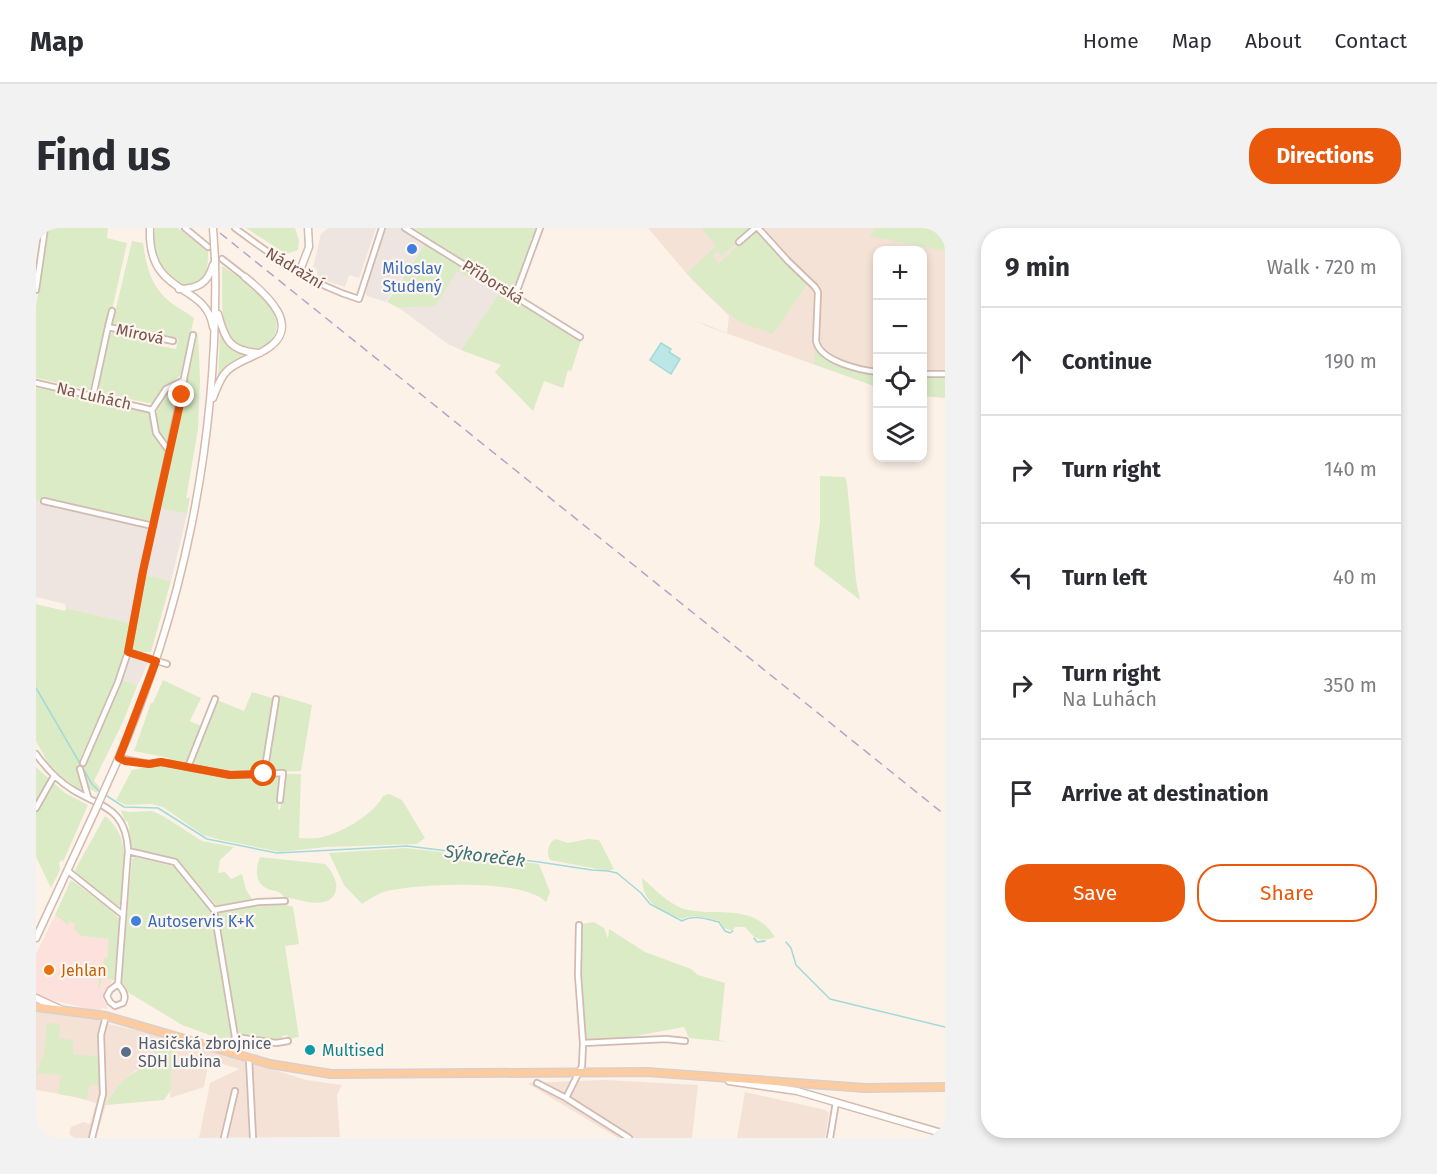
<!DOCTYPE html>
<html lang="en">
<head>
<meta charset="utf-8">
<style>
  body { margin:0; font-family:"Fira Sans",sans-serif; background:#f2f2f3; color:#2b2b33 }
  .controls { position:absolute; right:18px; top:18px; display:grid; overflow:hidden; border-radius:12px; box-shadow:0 3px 9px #0003 }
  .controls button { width:54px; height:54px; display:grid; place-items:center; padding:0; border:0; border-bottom:2px solid #e1e1e2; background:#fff; color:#2b2b33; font:30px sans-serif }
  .stop { position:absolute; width:18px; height:18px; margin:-14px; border:4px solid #ea580c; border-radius:50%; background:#fff }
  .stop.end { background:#ea580c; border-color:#fff; box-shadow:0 2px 6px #0008 }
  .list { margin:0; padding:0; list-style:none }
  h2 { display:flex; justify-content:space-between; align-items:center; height:78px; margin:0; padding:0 24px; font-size:26px }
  h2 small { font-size:20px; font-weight:400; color:#7c7c81 }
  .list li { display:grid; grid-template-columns:39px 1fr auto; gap:18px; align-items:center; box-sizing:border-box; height:108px; padding:0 24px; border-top:2px solid #e1e1e2 }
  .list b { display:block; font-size:22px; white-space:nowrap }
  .list p { margin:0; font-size:20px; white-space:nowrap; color:#7c7c81 }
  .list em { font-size:20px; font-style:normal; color:#7c7c81 }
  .actions { display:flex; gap:12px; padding:18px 24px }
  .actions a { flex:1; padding:14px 0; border:2px solid #ea580c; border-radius:24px; text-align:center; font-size:21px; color:#ea580c }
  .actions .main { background:#ea580c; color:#fff }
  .icon { flex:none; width:33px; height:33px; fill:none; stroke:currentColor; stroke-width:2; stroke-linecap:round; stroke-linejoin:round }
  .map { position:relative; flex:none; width:909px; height:910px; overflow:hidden; border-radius:24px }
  header { display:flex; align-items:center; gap:36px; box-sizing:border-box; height:84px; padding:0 30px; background:#fff; border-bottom:2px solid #e1e1e2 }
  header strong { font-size:28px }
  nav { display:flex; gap:33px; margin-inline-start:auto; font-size:21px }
  .intro { display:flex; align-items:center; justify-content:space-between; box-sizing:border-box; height:144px; padding:0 36px }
  h1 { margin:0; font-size:42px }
  .button { padding:15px 27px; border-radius:24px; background:#ea580c; color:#fff; font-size:21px; font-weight:700 }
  main { display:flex; gap:36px; padding:0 36px }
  aside { flex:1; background:#fff; border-radius:24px; box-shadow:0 3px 9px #0003 }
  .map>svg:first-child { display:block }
  .residential { fill:#f5e2d6 }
  .commercial { fill:#fde1dc }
  .industrial { fill:#eee5e1 }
  .green { fill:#daebc6 }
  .water { fill:#bce7e7; stroke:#a2d9d9; stroke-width:1.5 }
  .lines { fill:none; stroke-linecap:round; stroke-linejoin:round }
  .stream { stroke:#a2d9d9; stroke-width:1.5 }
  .street-casing { stroke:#d2bab0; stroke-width:8 }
  .secondary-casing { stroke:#d5b9ad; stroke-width:9 }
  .primary-casing { stroke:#d9cfcd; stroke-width:10 }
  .street { stroke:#fff; stroke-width:4.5 }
  .secondary { stroke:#fff; stroke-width:6 }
  .primary { stroke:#fccca0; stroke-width:7 }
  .rail { stroke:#b3a5c8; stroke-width:1.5; stroke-dasharray:9 6; stroke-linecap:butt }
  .secondary-bridge-casing { stroke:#d5b9ad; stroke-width:9; stroke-linecap:butt }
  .secondary-bridge { stroke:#fff; stroke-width:6 }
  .route { stroke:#ea580c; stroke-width:8 }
  .shop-dot { fill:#3f7fe0; stroke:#fff6ef; stroke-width:2 }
  .food-dot { fill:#e8710a; stroke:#fff6ef; stroke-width:2 }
  .culture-dot { fill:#0f9aa8; stroke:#fff6ef; stroke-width:2 }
  .service-dot { fill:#5c6f8a; stroke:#fff6ef; stroke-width:2 }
  .labels { text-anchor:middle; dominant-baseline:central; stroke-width:4.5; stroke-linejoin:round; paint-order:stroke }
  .street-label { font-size:16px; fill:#78544b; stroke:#fff6ef }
  .shop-label { font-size:16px; fill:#366cbe; stroke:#fff6ef }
  .food-label { font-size:16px; fill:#c56008; stroke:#fff6ef; text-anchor:start }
  .service-label { font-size:16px; fill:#4e5e75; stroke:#fff6ef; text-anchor:start }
  .culture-label { font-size:16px; fill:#0d838f; stroke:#fff6ef; text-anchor:start }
  .water-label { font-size:18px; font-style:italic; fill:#3b7476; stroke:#fff6ef }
</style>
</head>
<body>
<header>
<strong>Map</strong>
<nav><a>Home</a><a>Map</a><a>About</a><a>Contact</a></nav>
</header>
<div class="intro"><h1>Find us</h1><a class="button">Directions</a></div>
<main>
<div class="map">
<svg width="909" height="910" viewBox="0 0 909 910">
  <rect width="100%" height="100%" fill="#fdf2e8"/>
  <path class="residential" d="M 612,0 L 909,0 L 909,170 L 887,168 L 886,22 L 842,22 L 841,159 L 670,98 L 661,93 L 691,105 L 693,88 L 656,52 Z
    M 0,784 L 59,790 L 72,796 L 149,813 L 270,852 L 306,857 L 301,867 L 304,909 L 163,910 L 174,855 L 203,841 L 180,834 L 179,838 L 175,837 L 176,832 L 173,832 L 168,859 L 134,870 L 136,824 L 135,820 L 119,820 L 119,830 L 113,838 L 99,843 L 77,864 L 70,877 L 60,910 L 38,910 L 33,906 L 35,899 L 47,894 L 54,896 L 60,875 L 36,868 L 0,862 Z
    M 568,852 L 662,857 L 656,910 L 582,910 L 491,855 Z
    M 709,864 L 790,882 L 793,885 L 789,910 L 701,910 Z"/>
  <path class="commercial" d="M 19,687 L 32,697 L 34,693 L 40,696 L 46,708 L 74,711 L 71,731 L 67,739 L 64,739 L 62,759 L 64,760 L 66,750 L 77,752 L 69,763 L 67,771 L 72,781 L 66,780 L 65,784 L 0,768 L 0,726 Z"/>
  <path class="industrial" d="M 292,0 L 340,0 L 323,50 L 313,47 L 309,59 L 282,50 L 280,40 L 277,39 L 285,6 Z
    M 349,0 L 364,0 L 389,16 L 350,74 L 331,68 L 329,64 Z
    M 422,37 L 443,50 L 444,54 L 451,55 L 464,64 L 425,122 L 412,116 L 363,80 L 390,78 Z
    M 0,273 L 115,298 L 94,395 L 30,380 L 29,376 L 0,369 Z
    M 124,280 L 151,286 L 135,353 L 109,347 Z
    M 94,429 L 112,435 L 97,468 L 101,458 L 85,451 L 91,430 Z"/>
  <path class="green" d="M 13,0 L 72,0 L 71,10 L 91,15 L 76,82 L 73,81 L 54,162 L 0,150 L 0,78 Z
    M 119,0 L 142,0 L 172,23 C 172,44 171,59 145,57 C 126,45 114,23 119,0 Z
    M 210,0 L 259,0 L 263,13 L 262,22 L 250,26 Z
    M 377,0 L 501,0 L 498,8 L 494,12 L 497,13 C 493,26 486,58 472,61 Z
    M 667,0 L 717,0 L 686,28 L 681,23 L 677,27 L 682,36 L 721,0 L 772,55 L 737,106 L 703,94 L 671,66 L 651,45 L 680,18 L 666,1 Z
    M 840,0 L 909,0 L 909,23 L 833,8 Z
    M 96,13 L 107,15 C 110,38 115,59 134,74 C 142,80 150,84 158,90 L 146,146 L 126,162 L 117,176 L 60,164 L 73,109 L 76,103 L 123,114 L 125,118 L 140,121 L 142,111 L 76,97 Z
    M 389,16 L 434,45 L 432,49 L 421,43 L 402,74 L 397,78 L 363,80 L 351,74 Z
    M 186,38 C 203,50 224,62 235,80 C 257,113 209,140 192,106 C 183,90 187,56 186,38 Z
    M 464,64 L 545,113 L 535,143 L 532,142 L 527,160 L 508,153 L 497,183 L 459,144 L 465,137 L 425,122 Z
    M 162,104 L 164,153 L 162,201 L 150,271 L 154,269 L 151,286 L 124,280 Z
    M 184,106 L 197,122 L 212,128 L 187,143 L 182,150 Z
    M 779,122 C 798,134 819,143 841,146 L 841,159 L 778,136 Z
    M 886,147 L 909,147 L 909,170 L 887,168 Z
    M 143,157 L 146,157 L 132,216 C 111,198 120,167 143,157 Z
    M 0,159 L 113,185 L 117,203 L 116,206 L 119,206 L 130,223 L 115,295 L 8,271 L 7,274 L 0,273 Z
    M 784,248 L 809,249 L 811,255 L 820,352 L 824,372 L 778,337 L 784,294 Z
    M 109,347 L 135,353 L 115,424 L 97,424 L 93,420 L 93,416 Z
    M 0,376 L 29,383 L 30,380 L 34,381 L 94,395 L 85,437 L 78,455 L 44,531 L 46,534 L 42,544 L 46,563 L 27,550 L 12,535 L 0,513 Z
    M 85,451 L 101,458 L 87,494 L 58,553 L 64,560 L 61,565 L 52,560 L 45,542 L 69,492 Z
    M 127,452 L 165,470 L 154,493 L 167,499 L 152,536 L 131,533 L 133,530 L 98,523 L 115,475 L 117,475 Z
    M 216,464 L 236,470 L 238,473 L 226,542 C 211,551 172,541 155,538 L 181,472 L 208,483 Z
    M 243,467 L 276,477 L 265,543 L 230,544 Z
    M 128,535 L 195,548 L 245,549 L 242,581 L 244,582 L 249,550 L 251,546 L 265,546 L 263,610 C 269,610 275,611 282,610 C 302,607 339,586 347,568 L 353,566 L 366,572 L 389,610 L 381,616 L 290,619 L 244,624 L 185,612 L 167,607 L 127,579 L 115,576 L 90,577 L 80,572 L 96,542 Z
    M 0,539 L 29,565 L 52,577 L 27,634 L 26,632 L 23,635 L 24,642 L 15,660 L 0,629 Z
    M 85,582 L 92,584 L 116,583 L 127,588 L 166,613 L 198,619 L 184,632 L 182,645 L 189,644 L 195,651 L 206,646 L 210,662 L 216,671 L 181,678 L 142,633 L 96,622 L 92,594 L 88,592 Z
    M 69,588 C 97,610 87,645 84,677 L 82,678 L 41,647 L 39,642 Z
    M 520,611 L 532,615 L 552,611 L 563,612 L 578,641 L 572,643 L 514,632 C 510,625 512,614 520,611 Z
    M 370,620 L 503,636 L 514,664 L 510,674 C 487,650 383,656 351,663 C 342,665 334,671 326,676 L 308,657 L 293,625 Z
    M 99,629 L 140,639 L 174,679 L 196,815 L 146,797 L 90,763 L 88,756 L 85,754 L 96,631 Z
    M 224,629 L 289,636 C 295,642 302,653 300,662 C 295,684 263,671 248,669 C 243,661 237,664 230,660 C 218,655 220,638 224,629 Z
    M 606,650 C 619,661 634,678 652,682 C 683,688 717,675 739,709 C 724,715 718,710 709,699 L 699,699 L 696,703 L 688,700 L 684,693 C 671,690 658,685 646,691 C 624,681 607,677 606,650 Z
    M 35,652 L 70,678 L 84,691 L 78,752 L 66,750 L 64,760 L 62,760 L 64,739 L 67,739 L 68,730 L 71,730 L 73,711 L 45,708 L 38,701 L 39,696 L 34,693 L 32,697 L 19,687 Z
    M 244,675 L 257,679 L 263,716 L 249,718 L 263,809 L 252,811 L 251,807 L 246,808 L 246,812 L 244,813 L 201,805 L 181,684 L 223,676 Z
    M 558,694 L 568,700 L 572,711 L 573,701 L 609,724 L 655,741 L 662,747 L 689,755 L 683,812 L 692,814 L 653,810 L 648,799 L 594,809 L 550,812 L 546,749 L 546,696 Z
    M 11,795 L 24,796 L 23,810 L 37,812 L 37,826 L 65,829 L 63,858 L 54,856 L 50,871 L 22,866 L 25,847 L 0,845 L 8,825 Z
    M 119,820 L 136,821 L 135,862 L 128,872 L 70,877 C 77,860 93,846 110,838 L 113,839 L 112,837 L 118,830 Z"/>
  <path class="water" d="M 625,115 L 635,121 L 633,124 L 644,131 L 635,146 L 614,132 Z"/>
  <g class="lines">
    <path class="stream" d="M 0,460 L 56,556 L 64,564
      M 68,566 L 88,579 L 122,580 L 171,611 L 241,625 L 371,618 L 503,634 L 556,642 L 572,643 L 581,645 L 605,665 L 614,676 L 646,693 C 658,686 670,691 683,694 L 689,703 L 694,705 L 697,703
      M 718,710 L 721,714 L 729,713
      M 750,714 L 755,720 L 760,737 L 794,771 L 909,799"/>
    <g class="street-casing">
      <path id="street" d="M 149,0 L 172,19
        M 199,0 C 238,29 276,57 323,71 L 346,0
        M 369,0 L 544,109
        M 722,0 L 752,33 L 779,59 L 782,64 L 780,113 C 784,133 823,142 842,144
        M 703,14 L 719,0
        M 186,31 L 209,49
        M 0,62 L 9,0
        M 479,68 L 504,0
        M 72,99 L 76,83
        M 886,146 L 909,146
        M 0,155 L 116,182
        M 57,168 L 72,99 L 137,113
        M 133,223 L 157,107
        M 8,273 L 117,298
        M 92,424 L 131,436
        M 0,526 C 10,540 22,553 37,562 C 67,580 90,580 92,623 L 82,756 C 87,762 91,768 87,775 L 79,778 L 74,774 L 71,768 L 74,762 L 82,756
        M 83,530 L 113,536 L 125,534 L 194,547 L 247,545 L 244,572
        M 47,535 L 82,454 L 92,424 L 107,343 L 133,223 L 120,205 L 116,182 L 130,161 L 148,152
        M 152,539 L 179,471
        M 44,541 L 52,569
        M 228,546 L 240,471
        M 0,580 L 18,548
        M 92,623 L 139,634 L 178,682 L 199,809 L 196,826
        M 32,643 L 87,687
        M 178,682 L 222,674 L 249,673
        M 199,809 L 240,815 L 252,813
        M 547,815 L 630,811 L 649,813
        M 213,831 L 217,910
        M 501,855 L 530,870 L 593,910
        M 530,870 L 546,838 L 547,815 L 542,747 L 543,697
        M 56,910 L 67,866 L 65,807 L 70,788
        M 188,910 L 199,863
        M 794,910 L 800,874"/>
    </g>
    <g class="secondary-casing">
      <path id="secondary" d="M 114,0 C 111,70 170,53 177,99
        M 263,45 L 273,19 L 272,0
        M 143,61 C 162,61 172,55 177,37
        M 182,86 C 189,112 194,124 224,125
        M 177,170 C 181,160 184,149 192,142 C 202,133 218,129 229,122 C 268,99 230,66 209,49
        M 71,556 C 147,391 183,212 179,31
        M 0,710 L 59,583
        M 0,770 L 24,781
        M 693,853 L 761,863 L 909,906"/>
    </g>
    <g class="primary-casing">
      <path id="primary" d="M 0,779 L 70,788 L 234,836 L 295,846 L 611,844 L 829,860 L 909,859"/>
    </g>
    <use href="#street" class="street"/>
    <use href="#secondary" class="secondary"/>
    <use href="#primary" class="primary"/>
    <path class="rail" d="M 184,5 L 909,587"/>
    <g class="secondary-bridge-casing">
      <path id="secondary-bridge" d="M 177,0 L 179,31
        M 59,583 L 71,556"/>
    </g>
    <use href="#secondary-bridge" class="secondary-bridge"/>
  </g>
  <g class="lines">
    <path class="route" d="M 146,167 L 107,343 L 92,424 L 120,433 L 83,530 L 89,533 L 113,536 L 125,534 L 194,547 L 228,546"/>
  </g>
  <g class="shop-dot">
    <circle cx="376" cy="21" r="6"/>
    <circle cx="100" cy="693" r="6"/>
  </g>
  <circle class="food-dot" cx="13" cy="742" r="6"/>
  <circle class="culture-dot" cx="274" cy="822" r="6"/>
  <circle class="service-dot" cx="90" cy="824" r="6"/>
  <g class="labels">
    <g class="street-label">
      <text transform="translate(259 40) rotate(31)">Nádražní</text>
      <text transform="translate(457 54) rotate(32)">Příborská</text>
      <text transform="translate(104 106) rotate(12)">Mírová</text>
      <text transform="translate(58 168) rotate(13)">Na Luhách</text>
    </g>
    <g class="shop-label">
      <text x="376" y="40">Miloslav<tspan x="376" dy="18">Studený</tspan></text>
      <text x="112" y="693" text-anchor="start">Autoservis K+K</text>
    </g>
    <g class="food-label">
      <text x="25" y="742">Jehlan</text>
    </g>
    <g class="service-label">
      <text x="102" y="815">Hasičská zbrojnice<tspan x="102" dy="18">SDH Lubina</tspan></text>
    </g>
    <g class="culture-label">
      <text x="286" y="822">Multised</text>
    </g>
    <g class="water-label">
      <text transform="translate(449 628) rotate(7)">Sýkoreček</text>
    </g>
  </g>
</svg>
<div class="controls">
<button>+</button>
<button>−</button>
<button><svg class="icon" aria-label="locate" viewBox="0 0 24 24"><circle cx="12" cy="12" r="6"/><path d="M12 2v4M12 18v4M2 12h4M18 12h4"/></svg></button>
<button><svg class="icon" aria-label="layers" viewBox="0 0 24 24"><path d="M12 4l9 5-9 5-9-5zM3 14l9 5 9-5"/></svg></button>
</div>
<div class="stop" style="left:228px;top:546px"></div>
<div class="stop end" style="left:146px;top:167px"></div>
</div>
<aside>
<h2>9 min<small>Walk · 720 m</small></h2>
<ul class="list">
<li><svg class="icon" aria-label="ahead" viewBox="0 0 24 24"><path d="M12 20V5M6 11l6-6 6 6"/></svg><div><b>Continue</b></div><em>190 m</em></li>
<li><svg class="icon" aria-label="right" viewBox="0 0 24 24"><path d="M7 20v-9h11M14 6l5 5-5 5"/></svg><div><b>Turn right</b></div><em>140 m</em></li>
<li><svg class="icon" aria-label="left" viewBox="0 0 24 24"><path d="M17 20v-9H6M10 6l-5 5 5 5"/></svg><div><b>Turn left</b></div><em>40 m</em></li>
<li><svg class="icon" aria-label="right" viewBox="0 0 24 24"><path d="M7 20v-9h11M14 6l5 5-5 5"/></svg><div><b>Turn right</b><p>Na Luhách</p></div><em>350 m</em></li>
<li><svg class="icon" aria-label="arrive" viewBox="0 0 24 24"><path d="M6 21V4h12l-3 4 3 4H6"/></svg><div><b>Arrive at destination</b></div></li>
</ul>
<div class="actions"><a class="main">Save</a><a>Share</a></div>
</aside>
</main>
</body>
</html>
